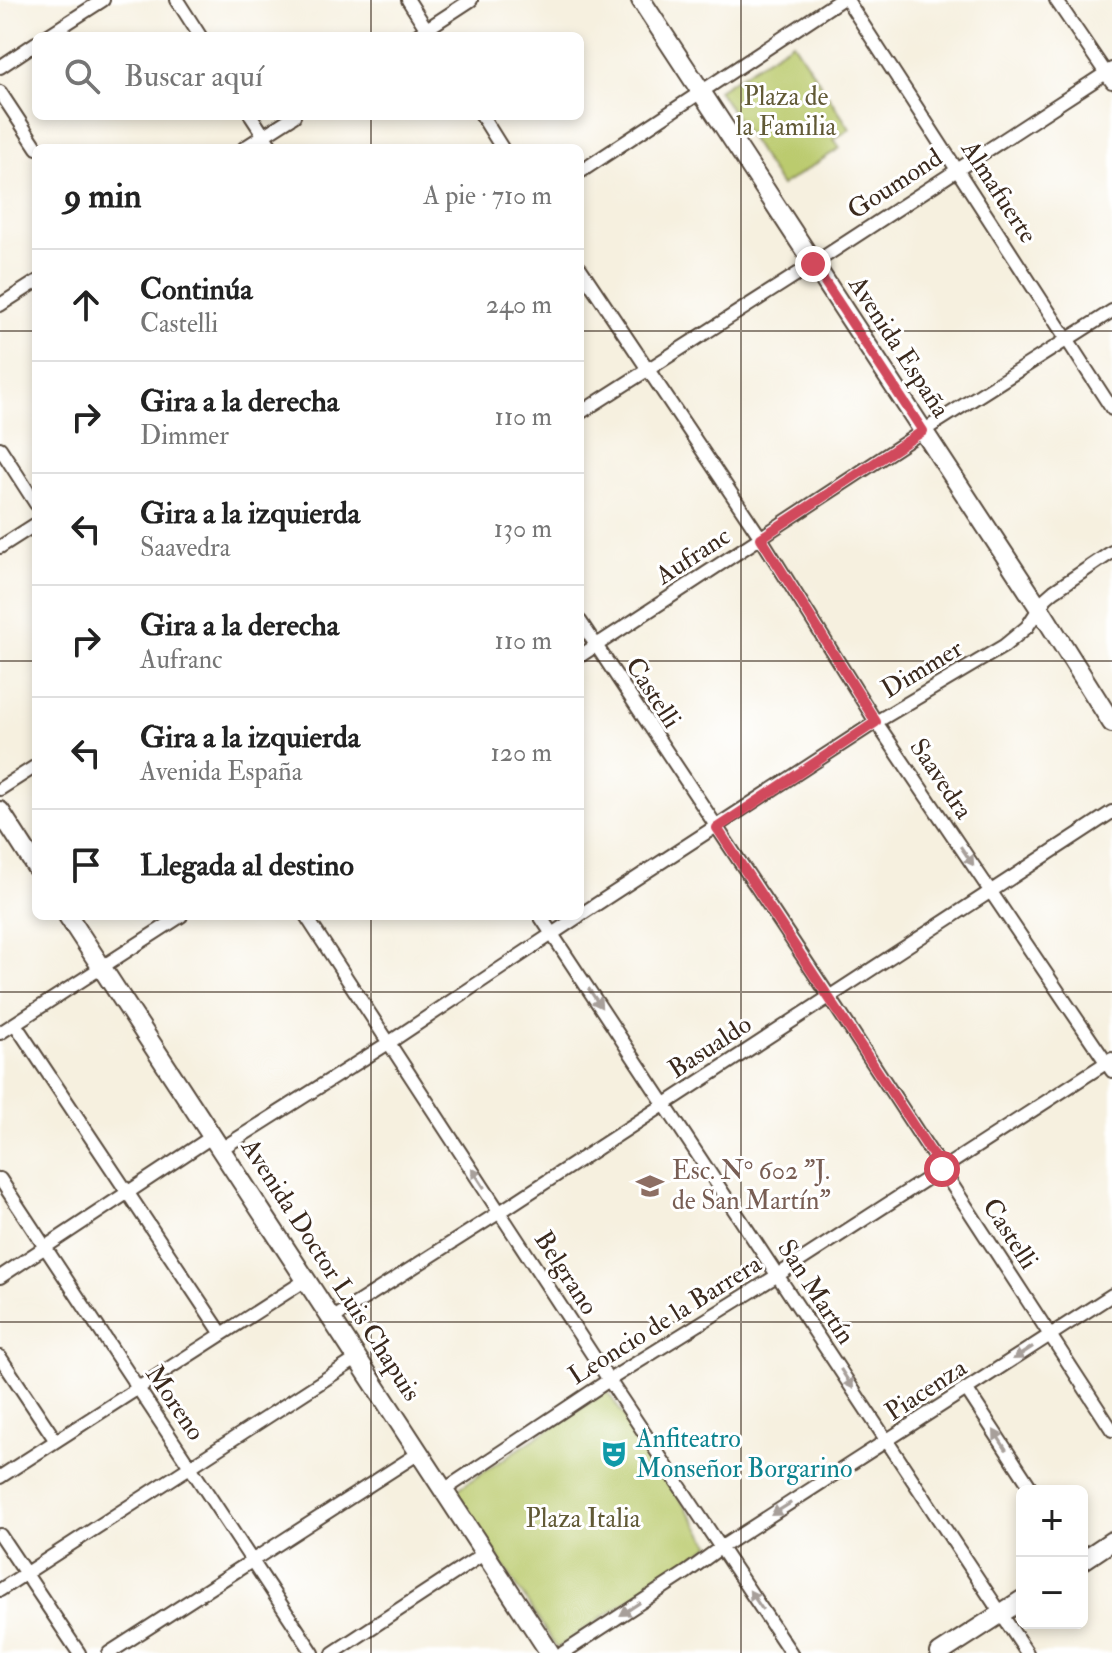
<!DOCTYPE html>
<html lang="es">
<head>
<meta charset="utf-8">
<style>
  body { margin:0; font-family:"IM FELL Double Pica",serif; background:#f2f2f2; color:#222 }
  .controls { position:absolute; right:24px; bottom:24px; display:grid; overflow:hidden; border-radius:12px; box-shadow:0 4px 12px #0003 }
  .controls button { width:72px; height:72px; display:grid; place-items:center; padding:0; border:0; border-bottom:2px solid #e0e0e0; background:#fff; color:#222; font:40px sans-serif }
  .stop { position:absolute; width:24px; height:24px; margin:-18px; border:6px solid #d1495b; border-radius:50%; background:#fff }
  .stop.end { background:#d1495b; border-color:#fff; box-shadow:0 2px 8px #0008 }
  .list { margin:0; padding:0; list-style:none }
  h2 { display:flex; justify-content:space-between; align-items:center; height:104px; margin:0; padding:0 32px; font-size:34px }
  h2 small { font-size:26px; font-weight:400; color:#767676 }
  .list li { display:grid; grid-template-columns:52px 1fr auto; gap:24px; align-items:center; box-sizing:border-box; height:112px; padding:0 32px; border-top:2px solid #e0e0e0 }
  .list b { display:block; font-size:30px; white-space:nowrap }
  .list p { margin:0; font-size:26px; white-space:nowrap; color:#767676 }
  .list em { font-size:26px; font-style:normal; color:#767676 }
  .icon { flex:none; width:44px; height:44px; fill:none; stroke:currentColor; stroke-width:2; stroke-linecap:round; stroke-linejoin:round }
  .map { position:relative; flex:none; width:1112px; height:1653px; overflow:hidden }
  .search { position:absolute; background:#fff; box-shadow:0 4px 12px #0003; left:32px; top:32px; width:552px; height:88px; display:flex; align-items:center; gap:20px; box-sizing:border-box; padding:0 28px; border-radius:12px; color:#767676; font-size:30px }
  .panel { position:absolute; background:#fff; box-shadow:0 4px 12px #0003; left:32px; top:144px; width:552px; height:776px; border-radius:12px }
  .map>svg:first-child { display:block }
  .green { fill:#bbcb6e; stroke:#7b7a46; stroke-width:2 }
  .lines { fill:none; stroke-linecap:round; stroke-linejoin:round }
  .minor-casing { stroke:#57483b; stroke-width:16 }
  .secondary-casing { stroke:#57483b; stroke-width:22 }
  .minor { stroke:#fff; stroke-width:12 }
  .secondary { stroke:#fff; stroke-width:18 }
  .oneway { fill:#a79f9a }
  .route { stroke:#d1495b; stroke-width:10 }
  .grid { fill:none; stroke:#3b2a1e; stroke-width:2; stroke-opacity:0.55 }
  .labels { text-anchor:middle; dominant-baseline:central; stroke-width:6; stroke-linejoin:round; paint-order:stroke }
  .park-label { font-size:26px; fill:#615a36; stroke:#fff }
  .street-label { font-size:26px; fill:#3b2a1e; stroke:#fff }
  .education-label { font-size:26px; fill:#785e54; stroke:#fff; text-anchor:start }
  .culture-label { font-size:26px; fill:#0d838f; stroke:#fff; text-anchor:start }
</style>
</head>
<body>
<div class="map">
<svg width="1112" height="1653" viewBox="0 0 1112 1653">
  <rect width="100%" height="100%" fill="#fff"/>
  <filter id="ink" filterUnits="userSpaceOnUse"><feTurbulence type="fractalNoise" baseFrequency=".0125" numOctaves="2"/><feDisplacementMap in="SourceGraphic" scale="16" xChannelSelector="R" yChannelSelector="G"/><feConvolveMatrix kernelMatrix="1 2 1 2 8 2 1 2 1" color-interpolation-filters="sRGB"/></filter>
  <filter id="wash" filterUnits="userSpaceOnUse"><feTurbulence type="fractalNoise" baseFrequency=".006" numOctaves="4" result="noise"/><feDisplacementMap in="SourceGraphic" scale="32" xChannelSelector="R" yChannelSelector="G"/><feGaussianBlur stdDeviation="1.8" result="paint"/><feColorMatrix in="noise" values="0 0 0 0 0 0 0 0 0 0 0 0 0 0 0 0 0 1.4 0 .05"/><feComposite in="paint" operator="in"/></filter>
  <g filter="url(#wash)">
    <rect width="100%" height="100%" fill="#f6f0df"/>
    <path class="green" d="M 793,42 L 850,129 L 834,139 L 840,148 L 781,186 L 718,90 Z
      M 607,1391 L 711,1545 L 557,1648 L 455,1491 Z"/>
  </g>
  <g filter="url(#ink)">
    <g class="lines">
      <g class="minor-casing">
        <path id="minor" d="M 177,0 L 200,36
          M 408,0 L 429,33
          M 847,0 L 1112,409
          M 1056,0 L 1112,82
          M 47,36 L 103,0
          M 416,36 L 471,0
          M 0,67 L 36,43
          M 0,92 L 37,148
          M 251,116 L 272,148
          M 482,116 L 502,148
          M 244,148 L 294,116
          M 580,172 L 840,0
          M 580,268 L 761,538 L 876,722 L 1112,1071
          M 0,305 L 36,282
          M 580,413 L 813,264 L 1112,69
          M 0,448 L 36,504
          M 0,547 L 36,524
          M 580,621 L 829,996 L 1112,1430
          M 580,656 L 923,431 L 1112,311
          M 0,789 L 36,766
          M 580,915 L 876,722 L 1004,646 L 1027,627 L 1046,598 L 1054,591 L 1112,552
          M 306,916 L 609,1380 L 791,1653
          M 540,916 L 1027,1653
          M 15,1024 L 222,1334
          M 0,1033 L 181,916
          M 221,1149 L 390,1042 L 579,916
          M 0,1179 L 313,1653
          M 0,1277 L 213,1136
          M 332,1319 L 500,1212 L 1112,812
          M 0,1357 L 56,1441
          M 967,1390 L 1033,1491
          M 0,1477 L 306,1280
          M 444,1490 L 609,1380 L 778,1275 L 1112,1059
          M 0,1535 L 79,1653
          M 0,1590 L 358,1358
          M 109,1653 L 419,1453
          M 333,1653 L 485,1553
          M 563,1653 L 687,1572 L 720,1548 L 1112,1295"/>
      </g>
      <g class="secondary-casing">
        <path id="secondary" d="M 641,0 L 1040,609 L 1112,723
          M 0,811 L 36,867
          M 68,916 L 550,1653
          M 1082,1561 L 1112,1541
          M 940,1653 L 1022,1600"/>
      </g>
      <use href="#minor" class="minor"/>
      <use href="#secondary" class="secondary"/>
    </g>
    <defs><path id="oneway-solid" d="M-6-.8H1V-3.2L6.5 0L1 3.2V.8H-6Z" transform="scale(2)"/></defs>
    <g class="oneway">
      <use href="#oneway-solid" transform="translate(967 856) rotate(56)"/>
      <use href="#oneway-solid" transform="translate(595 998) rotate(56)"/>
      <use href="#oneway-solid" transform="translate(478 1178) rotate(-123)"/>
      <use href="#oneway-solid" transform="translate(1023 1353) rotate(147)"/>
      <use href="#oneway-solid" transform="translate(847 1379) rotate(57)"/>
      <use href="#oneway-solid" transform="translate(1000 1440) rotate(-123)"/>
      <use href="#oneway-solid" transform="translate(781 1509) rotate(148)"/>
      <use href="#oneway-solid" transform="translate(756 1600) rotate(-124)"/>
      <use href="#oneway-solid" transform="translate(630 1609) rotate(147)"/>
    </g>
  </g>
  <g class="lines" filter="url(#ink)">
    <path class="route" d="M 813,264 L 923,431 L 761,538 L 876,722 L 717,828 L 942,1169"/>
  </g>
  <path class="grid" d="M 371,0 L 371,36M 741,0 L 741,1653M 371,116 L 371,148M 0,331 L 36,331M 580,331 L 1112,331M 0,661 L 36,661M 580,661 L 1112,661M 371,916 L 371,1653M 0,992 L 1112,992M 0,1322 L 1112,1322"/>
  <defs>
    <g id="school-bare" transform="scale(2.16)"><path d="M0-5L7-2L0 1L-7-2ZM-4 1L0 2.5L4 1V4Q0 6-4 4Z" fill="#8d6e63" stroke="#fff" stroke-width="2.5" paint-order="stroke"/></g>
    <g id="theatre-bare" transform="scale(2.16)"><path d="M-5-5.5Q0-4 5-5.5V0Q5 5 0 6Q-5 5-5 0ZM-3.3-2.5H-1v1.5H-3.3ZM1-2.5H3.3v1.5H1ZM-2.8 1Q0 5.5 2.8 1Z" fill="#0f9aa8" stroke="#fff" stroke-width="2.5" paint-order="stroke"/></g>
  </defs>
  <g fill-rule="evenodd">
    <use href="#school-bare" x="650" y="1186"/>
    <use href="#theatre-bare" x="614" y="1454"/>
  </g>
  <g class="labels">
    <g class="park-label">
      <text x="786" y="97">Plaza de<tspan x="786" dy="30">la Familia</tspan></text>
      <text x="583" y="1519">Plaza Italia</text>
    </g>
    <g class="street-label">
      <text transform="translate(895 184) rotate(-33)">Goumond</text>
      <text transform="translate(999 192) rotate(57)">Almafuerte</text>
      <text transform="translate(899 347) rotate(57)">Avenida España</text>
      <text transform="translate(693 556) rotate(-33)">Aufranc</text>
      <text transform="translate(922 669) rotate(-31)">Dimmer</text>
      <text transform="translate(653 693) rotate(57)">Castelli</text>
      <text transform="translate(941 779) rotate(56)">Saavedra</text>
      <text transform="translate(710 1047) rotate(-33)">Basualdo</text>
      <text transform="translate(1010 1234) rotate(57)">Castelli</text>
      <text transform="translate(331 1270) rotate(57)">Avenida Doctor Luis Chapuis</text>
      <text transform="translate(566 1273) rotate(57)">Belgrano</text>
      <text transform="translate(816 1292) rotate(57)">San Martín</text>
      <text transform="translate(665 1320) rotate(-32)">Leoncio de la Barrera</text>
      <text transform="translate(926 1390) rotate(-33)">Piacenza</text>
      <text transform="translate(175 1403) rotate(56)">Moreno</text>
    </g>
    <g class="education-label">
      <text x="672" y="1171">Esc. N° 602 "J.<tspan x="672" dy="30">de San Martín"</tspan></text>
    </g>
    <g class="culture-label">
      <text x="636" y="1439">Anfiteatro<tspan x="636" dy="30">Monseñor Borgarino</tspan></text>
    </g>
  </g>
</svg>
<div class="controls">
<button>+</button>
<button>−</button>
</div>
<div class="stop" style="left:942px;top:1169px"></div>
<div class="stop end" style="left:813px;top:264px"></div>
<div class="search"><svg class="icon" aria-label="search" viewBox="0 0 24 24"><circle cx="10" cy="10" r="6"/><path d="M15 15l6 6"/></svg>Buscar aquí</div>
<section class="panel">
<h2>9 min<small>A pie · 710 m</small></h2>
<ul class="list">
<li><svg class="icon" aria-label="ahead" viewBox="0 0 24 24"><path d="M12 20V5M6 11l6-6 6 6"/></svg><div><b>Continúa</b><p>Castelli</p></div><em>240 m</em></li>
<li><svg class="icon" aria-label="right" viewBox="0 0 24 24"><path d="M7 20v-9h11M14 6l5 5-5 5"/></svg><div><b>Gira a la derecha</b><p>Dimmer</p></div><em>110 m</em></li>
<li><svg class="icon" aria-label="left" viewBox="0 0 24 24"><path d="M17 20v-9H6M10 6l-5 5 5 5"/></svg><div><b>Gira a la izquierda</b><p>Saavedra</p></div><em>130 m</em></li>
<li><svg class="icon" aria-label="right" viewBox="0 0 24 24"><path d="M7 20v-9h11M14 6l5 5-5 5"/></svg><div><b>Gira a la derecha</b><p>Aufranc</p></div><em>110 m</em></li>
<li><svg class="icon" aria-label="left" viewBox="0 0 24 24"><path d="M17 20v-9H6M10 6l-5 5 5 5"/></svg><div><b>Gira a la izquierda</b><p>Avenida España</p></div><em>120 m</em></li>
<li><svg class="icon" aria-label="arrive" viewBox="0 0 24 24"><path d="M6 21V4h12l-3 4 3 4H6"/></svg><div><b>Llegada al destino</b></div></li>
</ul>
</section>
</div>
</body>
</html>
